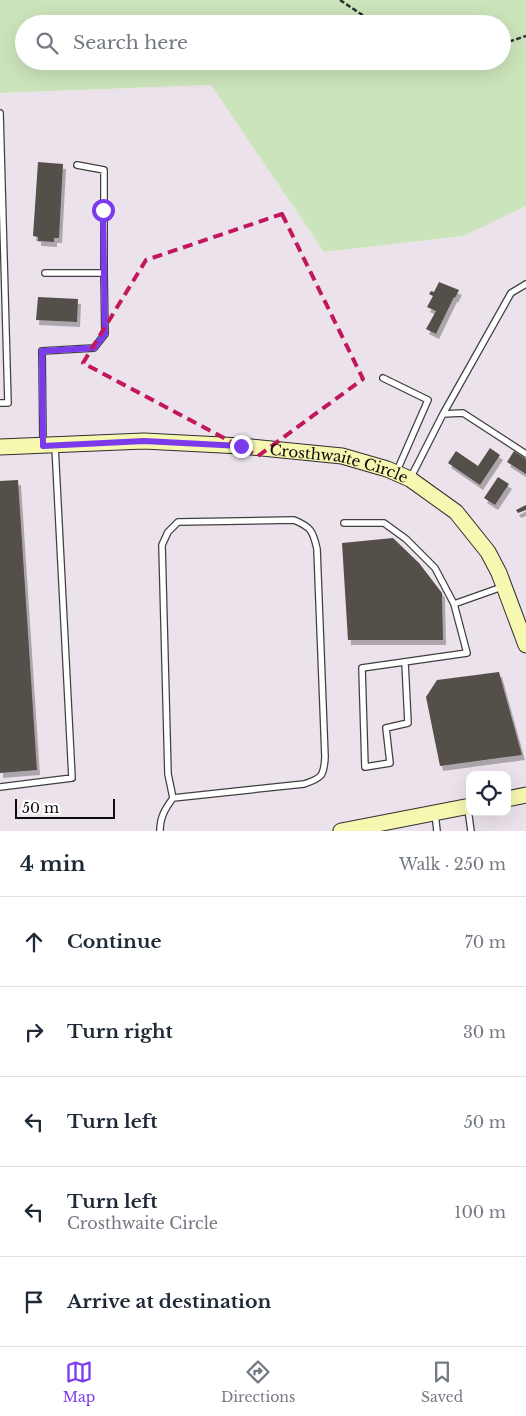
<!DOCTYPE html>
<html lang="en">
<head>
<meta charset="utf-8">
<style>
  body { margin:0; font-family:"Libre Baskerville",serif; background:#f2f2f3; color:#1f2937 }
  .controls { position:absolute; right:15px; bottom:15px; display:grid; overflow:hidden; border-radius:10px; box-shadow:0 5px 20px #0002 }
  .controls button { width:45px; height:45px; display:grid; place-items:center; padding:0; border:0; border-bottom:1px solid #e0e1e3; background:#fff; color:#1f2937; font:25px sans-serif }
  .scale { position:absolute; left:15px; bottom:12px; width:100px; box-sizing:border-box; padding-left:5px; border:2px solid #0d0d0d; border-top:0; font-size:14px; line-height:18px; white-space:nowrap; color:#0d0d0d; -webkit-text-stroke:4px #fff; paint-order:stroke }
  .stop { position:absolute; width:15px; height:15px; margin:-11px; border:4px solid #7c3aed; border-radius:50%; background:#fff }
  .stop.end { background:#7c3aed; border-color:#fff; box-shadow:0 1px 5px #0008 }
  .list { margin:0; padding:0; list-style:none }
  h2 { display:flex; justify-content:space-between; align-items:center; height:65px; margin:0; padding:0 20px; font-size:21px }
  h2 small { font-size:16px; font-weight:400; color:#747a83 }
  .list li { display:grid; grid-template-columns:32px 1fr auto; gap:15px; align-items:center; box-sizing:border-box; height:90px; padding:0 20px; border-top:1px solid #e0e1e3 }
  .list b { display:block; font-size:19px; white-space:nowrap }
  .list p { margin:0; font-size:16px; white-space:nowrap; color:#747a83 }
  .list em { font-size:16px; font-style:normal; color:#747a83 }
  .icon { flex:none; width:28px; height:28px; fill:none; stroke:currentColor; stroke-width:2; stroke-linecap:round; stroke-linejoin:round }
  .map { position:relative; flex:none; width:526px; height:831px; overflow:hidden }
  .search { position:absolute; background:#fff; box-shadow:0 5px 20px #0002; left:15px; right:15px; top:15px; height:55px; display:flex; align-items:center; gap:12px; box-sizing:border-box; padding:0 18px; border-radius:28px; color:#747a83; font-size:19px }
  .sheet { height:515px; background:#fff }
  nav { display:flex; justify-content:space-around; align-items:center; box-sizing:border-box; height:70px; border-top:1px solid #e0e1e3; background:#fff; font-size:14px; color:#747a83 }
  nav a { display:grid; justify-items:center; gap:2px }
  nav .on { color:#7c3aed }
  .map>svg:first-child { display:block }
  .industrial { fill:#ebe2eb; fill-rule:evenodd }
  .green { fill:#cce4bb; fill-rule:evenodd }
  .building { fill:#544f4a; filter:url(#shadow) }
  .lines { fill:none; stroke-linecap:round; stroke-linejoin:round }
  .lane-casing { stroke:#404040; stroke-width:8 }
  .secondary-casing { stroke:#2f2f2f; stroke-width:17 }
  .path { stroke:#2f2f2f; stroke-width:2.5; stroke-dasharray:5 2.5; stroke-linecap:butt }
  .lane { stroke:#fff; stroke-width:5.5 }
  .secondary { stroke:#f6f7b0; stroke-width:15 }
  .route { stroke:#7c3aed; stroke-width:6 }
  .marked { fill:none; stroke:#c2185b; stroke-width:4; stroke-dasharray:10 6; stroke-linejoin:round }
  .labels { text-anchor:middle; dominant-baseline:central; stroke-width:5; stroke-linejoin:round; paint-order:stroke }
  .street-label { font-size:15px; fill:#0d0d0d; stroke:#fff }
</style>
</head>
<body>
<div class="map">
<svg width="526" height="831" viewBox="0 0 526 831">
  <defs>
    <filter id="shadow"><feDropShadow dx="3" dy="5" stdDeviation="0" flood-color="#0004"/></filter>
  </defs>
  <rect width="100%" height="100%" fill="#fdfcee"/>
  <path class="industrial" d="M 211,85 L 324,252 L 464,236 L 526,206 L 526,831 L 0,831 L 0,93 ZM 470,775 L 507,775 L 507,812 L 470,812 Z"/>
  <path class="green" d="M 0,0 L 526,0 L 526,206 L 464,236 L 324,252 L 211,85 L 0,93 ZM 24,24 L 502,24 L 502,61 L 24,61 Z"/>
  <path class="building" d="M 38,162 L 63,164 L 59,238 L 54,238 L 54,242 L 38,241 L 38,237 L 33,236 Z
    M 439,282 L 459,290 L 455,298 L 454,297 L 436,334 L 426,329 L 436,311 L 427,307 L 433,296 L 429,294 L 431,291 L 434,292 Z
    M 38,297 L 78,299 L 77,322 L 36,320 Z
    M 490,448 L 500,455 L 480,485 L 448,463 L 456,451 L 478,466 Z
    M 514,451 L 526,459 L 526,474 L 507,462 Z
    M 498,477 L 509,484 L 495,505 L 484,498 Z
    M 18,480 L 37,770 L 0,773 L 0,481 Z
    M 526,505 L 526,510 L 518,513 L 516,510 Z
    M 393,538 L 419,563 L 442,593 L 443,640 L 348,640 L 342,543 Z
    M 499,672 L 522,755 L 440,766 L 426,697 L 437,680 Z"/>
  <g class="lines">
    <g class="lane-casing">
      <path id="lane" d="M 0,113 L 8,403 L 0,403
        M 77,165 L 104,170 L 104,273
        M 383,378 L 428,400 L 396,473
        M 443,414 L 511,293 L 526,284
        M 43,443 L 42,351 L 94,348 L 105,334 L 104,273 L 45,273
        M 410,479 L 443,414 L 463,413 L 526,454
        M 344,523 L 384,523 L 406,539 L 435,568 L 454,604 L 502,587
        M 405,662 L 408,723 L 386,728 L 390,763 L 365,767 L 362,668 L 467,653 L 454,604
        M 0,787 L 72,778 L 55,446
        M 468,809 L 471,831
        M 435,813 L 437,831
        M 160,831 C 160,817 165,809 173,798 L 304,784 C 322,778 324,776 325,757 L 317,549 C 313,531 311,527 294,520 L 178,522 L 168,532 L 162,545 L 168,774 L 173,798"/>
    </g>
    <g class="secondary-casing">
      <g id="secondary">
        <path id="s1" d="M 0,447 L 144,441 L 241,446 L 342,456 L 387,469 L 410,479 L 456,512 L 488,552 L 499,573 L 526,645"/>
        <path d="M 507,799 L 526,795"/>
        <path d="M 341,831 L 470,806"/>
      </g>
    </g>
    <path class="path" d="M 340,0 L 376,24
      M 502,44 L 526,36"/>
    <use href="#lane" class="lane"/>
    <use href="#secondary" class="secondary"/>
  </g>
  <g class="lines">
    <path class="route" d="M 103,210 L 105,334 L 94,348 L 42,351 L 43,446 L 144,441 L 241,446"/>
  </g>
  <path class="marked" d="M 282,214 L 363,379 L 258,456 L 83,363 L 146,260 Z"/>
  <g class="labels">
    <g class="street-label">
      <text stroke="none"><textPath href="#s1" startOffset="341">Crosthwaite Circle</textPath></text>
    </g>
  </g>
</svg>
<div class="controls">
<button><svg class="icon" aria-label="locate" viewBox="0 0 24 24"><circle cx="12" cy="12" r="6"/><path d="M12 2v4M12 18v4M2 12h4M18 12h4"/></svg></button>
</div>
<div class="scale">50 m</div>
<div class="stop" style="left:103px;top:210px"></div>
<div class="stop end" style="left:241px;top:446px"></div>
<div class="search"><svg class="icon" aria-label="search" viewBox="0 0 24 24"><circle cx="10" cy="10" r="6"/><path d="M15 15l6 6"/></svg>Search here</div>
</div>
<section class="sheet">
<h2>4 min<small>Walk · 250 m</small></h2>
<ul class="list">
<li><svg class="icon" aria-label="ahead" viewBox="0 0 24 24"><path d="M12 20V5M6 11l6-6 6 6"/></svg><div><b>Continue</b></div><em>70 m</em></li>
<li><svg class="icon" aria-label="right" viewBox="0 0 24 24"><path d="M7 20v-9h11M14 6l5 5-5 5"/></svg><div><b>Turn right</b></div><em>30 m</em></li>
<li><svg class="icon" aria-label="left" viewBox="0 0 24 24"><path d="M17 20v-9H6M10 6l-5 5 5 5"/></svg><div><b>Turn left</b></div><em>50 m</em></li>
<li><svg class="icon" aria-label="left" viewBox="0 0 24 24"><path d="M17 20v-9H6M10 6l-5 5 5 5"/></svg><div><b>Turn left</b><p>Crosthwaite Circle</p></div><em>100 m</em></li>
<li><svg class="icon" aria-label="arrive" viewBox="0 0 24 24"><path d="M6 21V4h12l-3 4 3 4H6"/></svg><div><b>Arrive at destination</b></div></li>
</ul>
</section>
<nav>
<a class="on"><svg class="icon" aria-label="map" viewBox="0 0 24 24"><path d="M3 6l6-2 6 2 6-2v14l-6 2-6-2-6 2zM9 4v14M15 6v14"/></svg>Map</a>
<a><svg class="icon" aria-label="directions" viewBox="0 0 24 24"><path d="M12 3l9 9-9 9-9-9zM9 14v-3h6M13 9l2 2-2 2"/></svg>Directions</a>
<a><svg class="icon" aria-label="saved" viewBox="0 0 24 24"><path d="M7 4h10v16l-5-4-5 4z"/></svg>Saved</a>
</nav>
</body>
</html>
